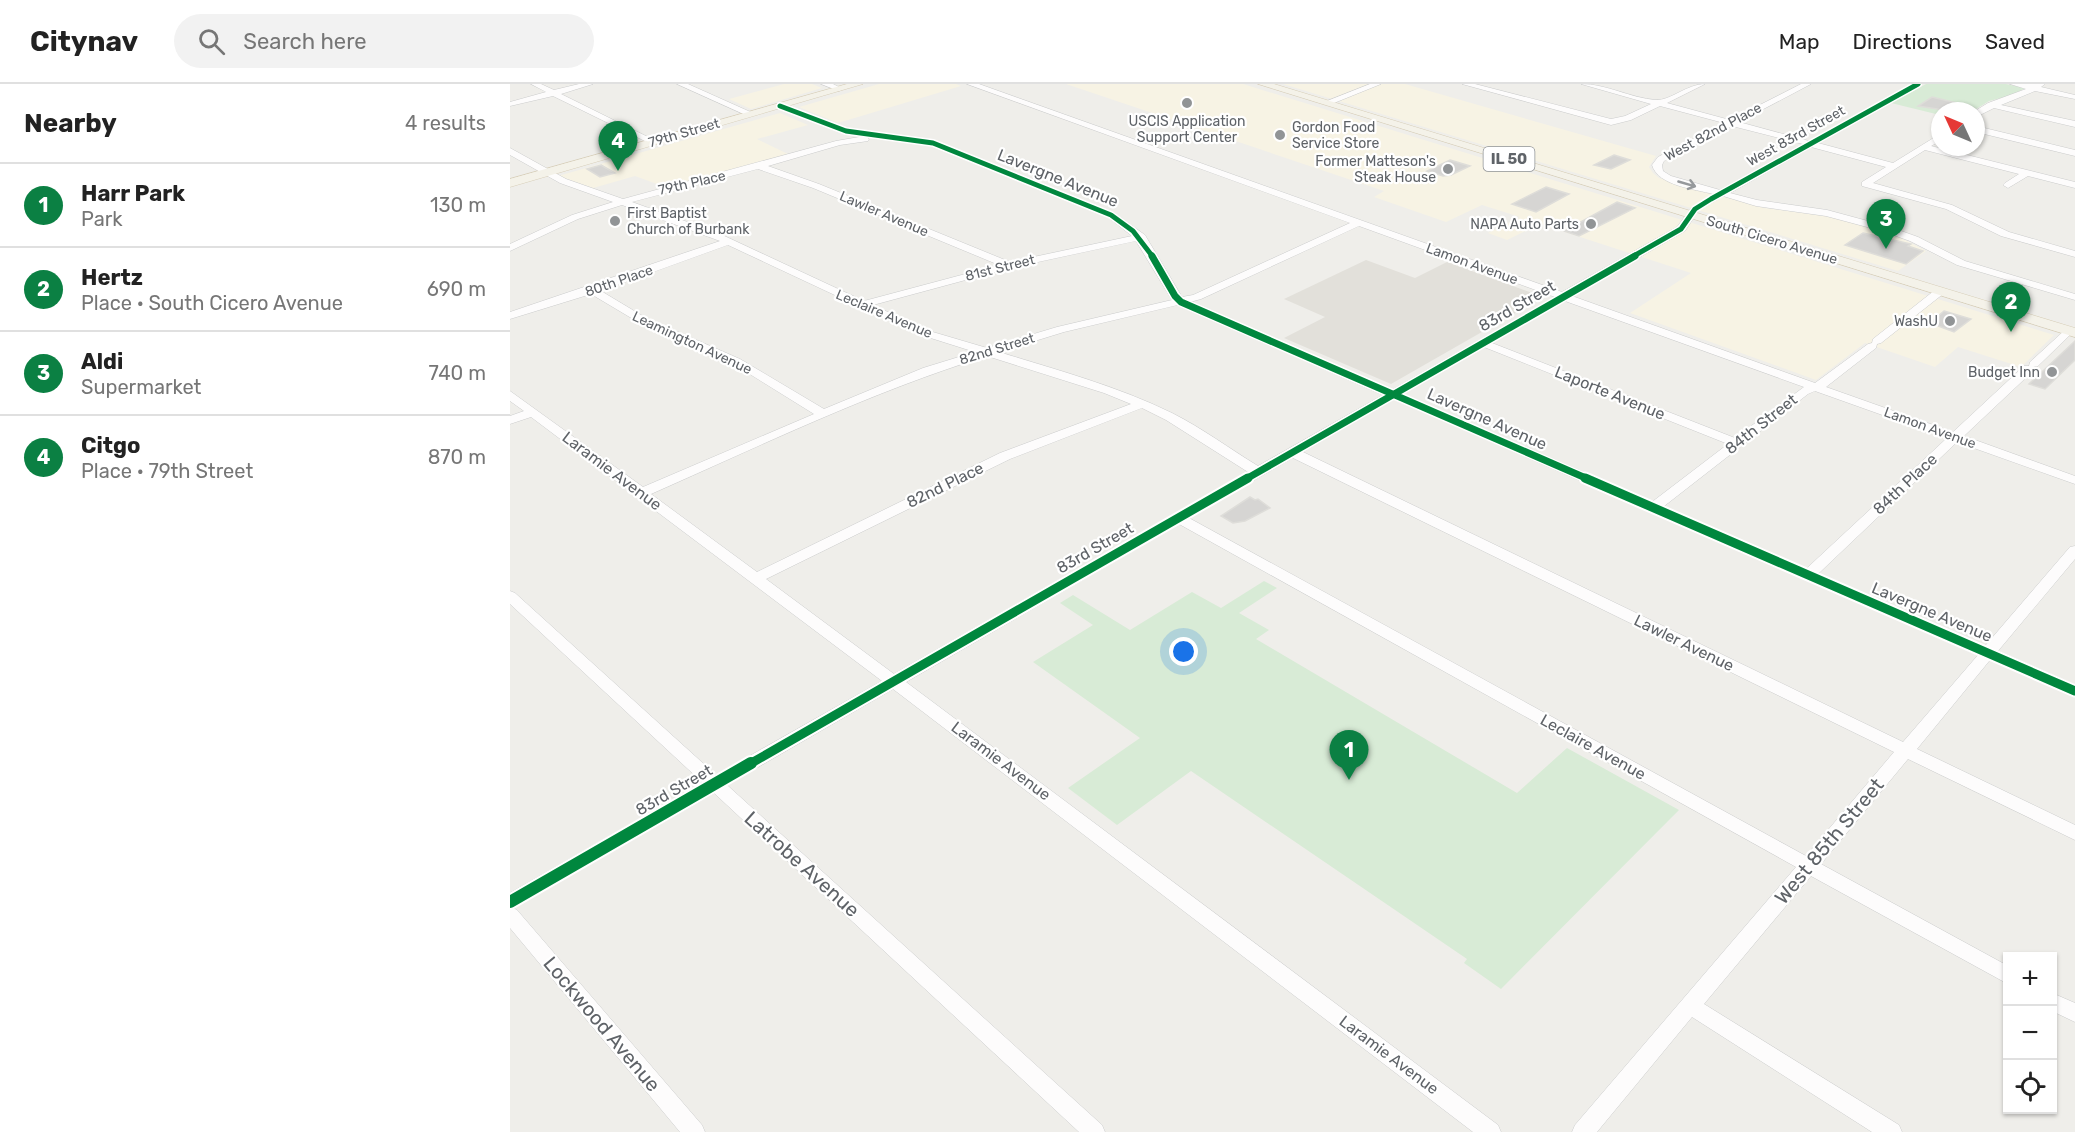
<!DOCTYPE html>
<html lang="en">
<head>
<meta charset="utf-8">
<style>
  body { margin:0; font-family:Rubik,sans-serif; background:#f2f2f2; color:#222 }
  .controls { position:absolute; right:18px; bottom:18px; display:grid; overflow:hidden; border-radius:0px; box-shadow:0 2px 4px #0004 }
  .controls button { width:54px; height:54px; display:grid; place-items:center; padding:0; border:0; border-bottom:2px solid #e0e0e0; background:#fff; color:#222; font:30px sans-serif }
  .compass { position:absolute; left:1421px; top:18px; width:54px; height:54px; border-radius:50%; background:#fff; box-shadow:0 2px 4px #0004; rotate:314deg }
  .you { position:absolute; left:674px; top:568px; width:21px; height:21px; margin:-15px; border:4px solid #fff; border-radius:50%; background:#1a73e8; box-shadow:0 0 0 9px #1a73e833 }
  .badge { display:grid; place-items:center; width:39px; height:39px; border-radius:50%; background:#0b8043; color:#fff; font-size:20px; font-weight:700 }
  .pin { position:absolute; translate:-50% -50px; filter:drop-shadow(0 2px 3px #0008) }
  .pin::after { content:''; position:absolute; top:32px; width:21px; height:18px; background:inherit; clip-path:polygon(0 0,100% 0,50% 100%) }
  .list { margin:0; padding:0; list-style:none }
  h2 { display:flex; justify-content:space-between; align-items:center; height:78px; margin:0; padding:0 24px; font-size:26px }
  h2 small { font-size:20px; font-weight:400; color:#767676 }
  .list li { display:grid; grid-template-columns:39px 1fr auto; gap:18px; align-items:center; box-sizing:border-box; height:84px; padding:0 24px; border-top:2px solid #e0e0e0 }
  .list b { display:block; font-size:22px; white-space:nowrap }
  .list p { margin:0; font-size:20px; white-space:nowrap; color:#767676 }
  .list em { font-size:20px; font-style:normal; color:#767676 }
  .icon { flex:none; width:33px; height:33px; fill:none; stroke:currentColor; stroke-width:2; stroke-linecap:round; stroke-linejoin:round }
  .map { position:relative; flex:none; width:1565px; height:1048px; overflow:hidden }
  header { display:flex; align-items:center; gap:36px; box-sizing:border-box; height:84px; padding:0 30px; background:#fff; border-bottom:2px solid #e0e0e0 }
  header strong { font-size:28px }
  nav { display:flex; gap:33px; margin-inline-start:auto; font-size:21px }
  .search { width:420px; height:54px; background:#f2f2f2; display:flex; align-items:center; gap:15px; box-sizing:border-box; padding:0 21px; border-radius:33px; color:#767676; font-size:22px }
  main { display:flex }
  aside { flex:1; background:#fff }
  .map>svg:first-child { display:block }
  .commercial { fill:#f7f3e4 }
  .education { fill:#e2e0da }
  .green { fill:#d8ebd6 }
  .building { fill:#d6d5d3; stroke:#deddd9; stroke-width:1.5 }
  .lines { fill:none; stroke-linecap:round; stroke-linejoin:round }
  .minor-casing { stroke:#cbcccc; stroke-width:1 }
  .major-casing { stroke:#d7ceb8; stroke-width:1 }
  .minor { fill:#fdfcfc; fill-rule:evenodd }
  .major { fill:#f4f2e9; fill-rule:evenodd }
  .cycleway-far3-casing { stroke:#fff; stroke-width:8 }
  .cycleway-far2-casing { stroke:#fff; stroke-width:10 }
  .cycleway-far1-casing { stroke:#fff; stroke-width:13 }
  .cycleway-casing { stroke:#fff; stroke-width:16 }
  .cycleway-far3 { stroke:#00873e; stroke-width:5 }
  .cycleway-far2 { stroke:#00873e; stroke-width:7 }
  .cycleway-far1 { stroke:#00873e; stroke-width:9 }
  .cycleway { stroke:#00873e; stroke-width:12 }
  .oneway { stroke:#96999c }
  .poi-dot { fill:#919496; stroke:#fff; stroke-width:2 }
  .labels { text-anchor:middle; dominant-baseline:central; stroke-width:4.5; stroke-linejoin:round; paint-order:stroke }
  .far-poi-label { font-size:14px; fill:#5f6368; stroke:#fff; text-anchor:end }
  .far-street-label { font-size:14px; fill:#5f6368; stroke:#fff }
  .shield { fill:#fff; stroke:#8f9295; stroke-width:1.5 }
  .shield-label { font-size:15px; font-weight:bold; fill:#5f6368 }
  .street-label { font-size:16px; fill:#5f6368; stroke:#fff }
  .near-street-label { font-size:20px; fill:#5f6368; stroke:#fff }
</style>
</head>
<body>
<header>
<strong>Citynav</strong>
<div class="search"><svg class="icon" aria-label="search" viewBox="0 0 24 24"><circle cx="10" cy="10" r="6"/><path d="M15 15l6 6"/></svg>Search here</div>
<nav><a>Map</a><a>Directions</a><a>Saved</a></nav>
</header>
<main>
<aside>
<h2>Nearby<small>4 results</small></h2>
<ul class="list">
<li><span class="badge">1</span><div><b>Harr Park</b><p>Park</p></div><em>130 m</em></li>
<li><span class="badge">2</span><div><b>Hertz</b><p>Place · South Cicero Avenue</p></div><em>690 m</em></li>
<li><span class="badge">3</span><div><b>Aldi</b><p>Supermarket</p></div><em>740 m</em></li>
<li><span class="badge">4</span><div><b>Citgo</b><p>Place · 79th Street</p></div><em>870 m</em></li>
</ul>
</aside>
<div class="map">
<svg width="1565" height="1048" viewBox="0 0 1565 1048">
  <rect width="100%" height="100%" fill="#efeeea"/>
  <path class="commercial" d="M 274,0 L 302,0 L 312,4 L 241,25 L 219,15 Z
    M 369,0 L 446,0 L 451,2 L 328,39 L 289,23 Z
    M 556,0 L 733,0 L 1544,251 L 1511,283 L 1448,263 L 1425,283 L 1355,259 L 1306,296 L 1120,229 L 1181,189 L 1030,140 L 997,156 L 978,149 L 1010,133 L 972,121 L 936,138 L 864,113 L 874,107 Z
    M 773,0 L 895,0 L 1146,72 L 1139,83 L 1143,89 L 1149,94 L 1254,124 L 1322,133 L 1382,149 L 1416,167 L 1388,187 Z
    M 270,29 L 298,41 L 247,55 L 280,71 L 214,90 L 155,103 L 125,92 L 83,104 L 48,92 Z"/>
  <path class="education" d="M 856,176 L 905,194 L 937,178 L 1033,213 L 881,300 L 774,254 L 815,233 L 774,215 Z"/>
  <path class="green" d="M 1416,0 L 1496,0 L 1515,4 L 1503,11 L 1479,17 L 1463,27 L 1430,27 L 1430,31 L 1381,19 Z
    M 754,497 L 767,504 L 729,529 L 759,546 L 746,555 L 1007,709 L 1057,664 L 1169,726 L 991,905 L 954,879 L 957,875 L 681,687 L 607,741 L 558,704 L 630,654 L 523,578 L 583,541 L 550,519 L 563,511 L 620,546 L 682,508 L 711,524 Z"/>
  <path class="building" d="M 1422,13 L 1451,20 L 1440,27 L 1408,22 Z
    M 1104,71 L 1120,76 L 1101,85 L 1084,81 Z
    M 940,76 L 960,82 L 941,91 L 933,92 L 917,87 Z
    M 91,81 L 105,89 L 90,93 L 77,85 Z
    M 1036,103 L 1059,110 L 1026,128 L 1002,120 Z
    M 1107,118 L 1125,124 L 1069,152 L 1054,147 Z
    M 1353,149 L 1401,160 L 1398,162 L 1413,167 L 1396,180 L 1335,161 Z
    M 1434,227 L 1461,235 L 1444,248 L 1420,239 Z
    M 1565,257 L 1565,276 L 1535,305 L 1519,300 Z
    M 740,413 L 745,416 L 748,415 L 760,424 L 735,437 L 723,439 L 711,432 Z"/>
  <g class="lines">
    <g class="minor-casing">
      <path id="minor" d="M 21,0 L 31,0 L 44,6 L 69,0 L 83,0 L 51,10 L 148,58 L 141,60 L 43,12 L 0,22 L 0,18 L 36,8 Z
        M 167,0 L 178,0 L 245,30 L 238,32 Z
        M 311,0 L 323,0 L 333,5 L 329,7 Z
        M 457,0 L 469,0 L 1052,208 L 1167,143 L 1182,123 L 1203,110 C 1185,105 1148,102 1142,81 L 1148,73 L 1214,39 L 1150,22 L 1121,36 L 1101,41 L 952,0 L 965,0 L 1101,35 L 1115,32 L 1141,20 L 1071,0 C 1097,0 1120,14 1146,16 C 1160,17 1177,0 1195,0 L 1157,19 L 1220,36 L 1291,0 L 1301,0 L 1229,38 L 1299,57 L 1402,0 L 1412,0 L 1308,59 L 1383,79 L 1430,50 L 1430,57 L 1421,62 L 1565,98 L 1565,104 L 1518,92 L 1498,104 L 1493,101 L 1495,99 L 1509,90 L 1415,66 L 1363,99 L 1442,121 L 1499,148 L 1565,167 L 1565,173 L 1491,152 L 1436,125 L 1352,102 L 1352,98 L 1376,83 L 1301,63 L 1220,109 L 1247,116 L 1317,126 L 1380,143 L 1408,153 L 1455,177 L 1565,210 L 1565,216 L 1447,181 L 1400,157 L 1372,147 L 1316,132 L 1246,122 L 1213,112 L 1188,127 L 1175,147 L 1062,212 L 1305,299 L 1358,260 L 1362,259 L 1363,255 L 1425,206 L 1433,206 L 1433,210 L 1371,259 L 1367,260 L 1366,264 L 1316,303 L 1443,348 L 1514,282 L 1519,282 L 1520,278 L 1556,245 L 1565,246 L 1528,282 L 1523,283 L 1522,288 L 1454,352 L 1565,392 L 1565,400 L 1447,358 L 1308,490 L 1475,562 L 1560,463 L 1565,462 L 1565,475 L 1488,567 L 1565,601 L 1565,612 L 1480,576 L 1407,665 L 1565,741 L 1565,756 L 1398,675 L 1311,780 L 1498,882 L 1498,900 L 1301,792 L 1194,920 L 1389,1041 L 1392,1048 L 1362,1048 L 1182,933 L 1087,1048 L 1062,1048 L 1065,1041 L 1286,783 L 669,440 L 396,598 L 988,1041 L 991,1048 L 963,1048 L 383,605 L 217,701 L 592,1041 L 595,1048 L 569,1048 L 204,709 L 3,824 L 7,826 L 192,1041 L 195,1048 L 170,1048 L 0,844 L 0,809 L 193,699 L 0,520 L 0,507 L 5,509 L 206,691 L 372,597 L 21,333 L 0,340 L 0,332 L 14,327 L 0,317 L 0,307 L 133,403 L 304,330 L 222,279 L 128,238 L 81,210 L 0,235 L 0,228 L 210,157 L 112,121 L 68,135 L 0,167 L 0,160 L 62,131 L 103,118 L 50,99 L 0,71 L 0,64 L 56,95 L 113,115 L 326,57 L 355,52 L 359,55 L 358,57 L 330,61 L 258,82 L 309,100 L 500,178 L 622,152 L 598,133 L 421,61 L 336,50 L 267,24 L 267,20 L 270,20 L 338,45 L 426,57 L 604,129 L 635,151 L 672,213 L 683,211 L 840,139 ZM 1222,42 L 1293,60 L 1210,106 L 1161,92 L 1153,87 L 1152,81 L 1154,77 ZM 248,85 L 303,104 L 489,181 L 354,217 L 208,149 L 122,118 ZM 849,142 L 1045,213 L 882,306 L 680,218 L 691,215 ZM 626,157 L 662,216 L 547,243 L 477,264 L 416,246 L 363,221 L 500,184 ZM 218,161 L 408,250 L 465,268 L 413,284 L 314,325 L 230,275 L 136,234 L 91,207 ZM 1055,217 L 1294,303 L 1225,354 L 982,259 ZM 668,221 L 873,311 L 748,382 C 720,365 692,344 662,329 C 607,302 547,286 489,268 L 554,248 ZM 974,263 L 1218,360 L 1142,418 L 893,310 ZM 477,272 L 594,309 L 621,320 L 490,369 L 247,488 L 141,410 C 252,361 361,308 477,272 ZM 1305,307 L 1437,354 L 1296,485 L 1153,423 L 1298,310 ZM 884,315 L 1468,571 L 1393,658 L 793,368 ZM 632,324 L 656,336 L 738,388 L 384,590 L 256,495 L 500,375 ZM 783,374 L 1384,668 L 1296,772 L 679,434 Z
        M 860,0 L 871,0 L 819,21 L 812,19 Z
        M 1500,0 L 1535,0 L 1531,3 L 1565,11 L 1565,15 L 1525,7 L 1491,21 L 1565,37 L 1565,43 L 1484,24 L 1466,33 L 1465,27 L 1478,19 L 1516,5 Z
        M 1466,42 L 1565,66 L 1565,72 L 1466,48 Z
        M 1542,909 L 1565,919 L 1565,938 L 1542,927 Z"/>
    </g>
    <g class="major-casing">
      <path id="major" d="M 337,0 L 353,0 L 0,103 L 0,95 Z
        M 748,0 L 764,0 L 1565,244 L 1565,253 Z"/>
    </g>
    <use href="#minor" class="minor"/>
    <use href="#major" class="major"/>
    <g class="cycleway-far3-casing">
      <path id="cycleway-far3" d="M 270,22 L 336,47 L 423,59 L 601,131 L 623,147 L 643,173
        M 1122,173 L 1171,145 L 1185,125 L 1201,115 L 1408,0"/>
    </g>
    <g class="cycleway-far2-casing">
      <path id="cycleway-far2" d="M 642,172 L 665,212 L 671,218 L 1078,395
        M 736,395 L 1125,172"/>
    </g>
    <g class="cycleway-far1-casing">
      <path id="cycleway-far1" d="M 1075,394 L 1565,607
        M 238,681 L 738,394"/>
    </g>
    <g class="cycleway-casing">
      <path id="cycleway" d="M 0,818 L 241,679"/>
    </g>
    <use href="#cycleway-far3" class="cycleway-far3"/>
    <use href="#cycleway-far2" class="cycleway-far2"/>
    <use href="#cycleway-far1" class="cycleway-far1"/>
    <use href="#cycleway" class="cycleway"/>
  </g>
  <defs><path id="oneway-shaft" d="M-6 0H5M1.5-3L5.5 0L1.5 3" fill="none" stroke-width="1.6" stroke-linecap="round" stroke-linejoin="round" transform="scale(1.5)"/></defs>
  <use class="oneway" href="#oneway-shaft" transform="translate(1177 100) rotate(16)"/>
  <g class="poi-dot">
    <circle cx="677" cy="19" r="6"/>
    <circle cx="770" cy="51" r="6"/>
    <circle cx="938" cy="85" r="6"/>
    <circle cx="105" cy="137" r="6"/>
    <circle cx="1081" cy="140" r="6"/>
    <circle cx="1440" cy="237" r="6"/>
    <circle cx="1542" cy="288" r="6"/>
  </g>
  <g class="labels">
    <g class="far-poi-label">
      <text x="677" y="37" text-anchor="middle">USCIS Application<tspan x="677" dy="16">Support Center</tspan></text>
      <text x="782" y="43" text-anchor="start">Gordon Food<tspan x="782" dy="16">Service Store</tspan></text>
      <text x="926" y="77">Former Matteson's<tspan x="926" dy="16">Steak House</tspan></text>
      <text x="117" y="129" text-anchor="start">First Baptist<tspan x="117" dy="16">Church of Burbank</tspan></text>
      <text x="1069" y="140">NAPA Auto Parts</text>
      <text x="1428" y="237">WashU</text>
      <text x="1530" y="288">Budget Inn</text>
    </g>
    <g class="far-street-label">
      <text transform="translate(1203 48) rotate(-28)">West 82nd Place</text>
      <text transform="translate(174 49) rotate(-16)">79th Street</text>
      <text transform="translate(1286 52) rotate(-29)">West 83rd Street</text>
      <text transform="translate(182 99) rotate(-13)">79th Place</text>
      <text transform="translate(374 130) rotate(23)">Lawler Avenue</text>
      <text transform="translate(1262 156) rotate(17)">South Cicero Avenue</text>
      <text transform="translate(962 180) rotate(20)">Lamon Avenue</text>
      <text transform="translate(490 184) rotate(-14)">81st Street</text>
      <text transform="translate(109 197) rotate(-19)">80th Place</text>
      <text transform="translate(374 230) rotate(23)">Leclaire Avenue</text>
      <text transform="translate(182 259) rotate(25)">Leamington Avenue</text>
      <text transform="translate(487 265) rotate(-17)">82nd Street</text>
      <text transform="translate(1420 344) rotate(20)">Lamon Avenue</text>
    </g>
    <rect class="shield" x="973.5" y="63" width="51" height="24" rx="4.5"/>
    <g class="shield-label">
      <text x="999" y="75">IL 50</text>
    </g>
    <g class="street-label">
      <text transform="translate(548 94) rotate(22)">Lavergne Avenue</text>
      <text transform="translate(1007 222) rotate(-30)">83rd Street</text>
      <text transform="translate(1100 309) rotate(22)">Laporte Avenue</text>
      <text transform="translate(977 335) rotate(24)">Lavergne Avenue</text>
      <text transform="translate(1251 340) rotate(-38)">84th Street</text>
      <text transform="translate(102 387) rotate(37)">Laramie Avenue</text>
      <text transform="translate(1395 400) rotate(-43)">84th Place</text>
      <text transform="translate(435 401) rotate(-26)">82nd Place</text>
      <text transform="translate(585 464) rotate(-30)">83rd Street</text>
      <text transform="translate(1422 528) rotate(23)">Lavergne Avenue</text>
      <text transform="translate(1174 559) rotate(26)">Lawler Avenue</text>
      <text transform="translate(1083 663) rotate(29)">Leclaire Avenue</text>
      <text transform="translate(491 677) rotate(37)">Laramie Avenue</text>
      <text transform="translate(164 706) rotate(-30)">83rd Street</text>
      <text transform="translate(879 971) rotate(37)">Laramie Avenue</text>
    </g>
    <g class="near-street-label">
      <text transform="translate(1319 757) rotate(-50)">West 85th Street</text>
      <text transform="translate(292 780) rotate(42)">Latrobe Avenue</text>
      <text transform="translate(92 940) rotate(50)">Lockwood Avenue</text>
    </g>
  </g>
</svg>
<div class="controls">
<button>+</button>
<button>−</button>
<button><svg class="icon" aria-label="locate" viewBox="0 0 24 24"><circle cx="12" cy="12" r="6"/><path d="M12 2v4M12 18v4M2 12h4M18 12h4"/></svg></button>
</div>
<svg class="compass" viewBox="-18 -18 36 36"><path d="M0-13l5 13h-10z" fill="#e53935"/><path d="M0 13l5-13h-10z" fill="#767676"/></svg>
<div class="you"></div>
<div class="pin badge" style="left:839px;top:696px">1</div>
<div class="pin badge" style="left:1501px;top:248px">2</div>
<div class="pin badge" style="left:1376px;top:165px">3</div>
<div class="pin badge" style="left:108px;top:87px">4</div>
</div>
</main>
</body>
</html>
